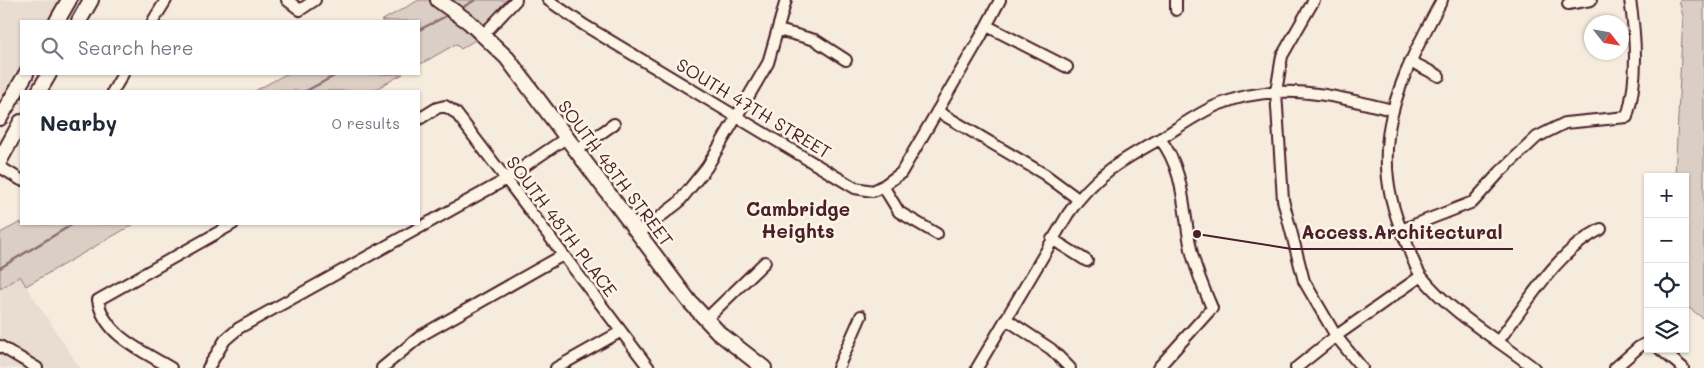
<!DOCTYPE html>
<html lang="en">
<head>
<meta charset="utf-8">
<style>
  body { margin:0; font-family:Mali,sans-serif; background:#f2f2f3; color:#1f2937 }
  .controls { position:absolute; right:15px; bottom:15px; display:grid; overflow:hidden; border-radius:0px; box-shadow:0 1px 4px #0004 }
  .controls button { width:45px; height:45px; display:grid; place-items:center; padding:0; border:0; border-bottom:1px solid #e0e1e3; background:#fff; color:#1f2937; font:25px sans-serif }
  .compass { position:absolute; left:1584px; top:15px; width:45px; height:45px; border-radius:50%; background:#fff; box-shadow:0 1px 4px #0004; rotate:121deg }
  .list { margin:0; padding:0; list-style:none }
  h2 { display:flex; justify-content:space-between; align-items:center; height:65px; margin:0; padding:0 20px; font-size:21px }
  h2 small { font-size:16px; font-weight:400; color:#747a83 }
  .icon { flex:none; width:28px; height:28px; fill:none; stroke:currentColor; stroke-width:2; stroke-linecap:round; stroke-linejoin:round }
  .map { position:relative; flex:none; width:1704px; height:368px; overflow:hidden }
  .search { position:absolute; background:#fff; box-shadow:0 1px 4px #0004; left:20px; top:20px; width:400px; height:55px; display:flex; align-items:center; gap:12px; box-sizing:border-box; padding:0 18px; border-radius:0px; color:#747a83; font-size:19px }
  .panel { position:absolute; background:#fff; box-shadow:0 1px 4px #0004; left:20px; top:90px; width:400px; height:135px; border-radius:0px }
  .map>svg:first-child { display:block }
  .built { fill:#e8ddd0 }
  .green { fill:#dbcec4; stroke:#927678 }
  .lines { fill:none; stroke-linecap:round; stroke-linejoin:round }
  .stream { stroke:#8c6e70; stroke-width:2.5 }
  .minor-casing { stroke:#4a1f2b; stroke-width:14 }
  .secondary-casing { stroke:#4a1f2b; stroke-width:18 }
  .minor { stroke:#fcf5e5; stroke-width:10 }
  .secondary { stroke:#fcf5e5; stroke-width:14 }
  .labels { text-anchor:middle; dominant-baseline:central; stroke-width:5; stroke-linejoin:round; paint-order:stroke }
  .street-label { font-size:18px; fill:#4a1f2b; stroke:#fcf5e5 }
  .neighbourhood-label { font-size:19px; font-weight:bold; fill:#4a1f2b; stroke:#fcf5e5 }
  .leader { fill:none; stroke:#4a1f2b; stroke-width:2 }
  .callout-dot { fill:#4a1f2b; stroke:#fcf5e5; stroke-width:2 }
  .callout-label { font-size:19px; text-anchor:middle; font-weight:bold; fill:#4a1f2b; stroke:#fcf5e5; stroke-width:5; stroke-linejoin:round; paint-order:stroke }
</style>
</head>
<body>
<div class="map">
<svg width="1704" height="368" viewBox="0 0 1704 368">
  <rect width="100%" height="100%" fill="#f5ecde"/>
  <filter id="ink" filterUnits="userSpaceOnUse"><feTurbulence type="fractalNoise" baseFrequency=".02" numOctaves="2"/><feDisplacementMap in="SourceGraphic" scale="10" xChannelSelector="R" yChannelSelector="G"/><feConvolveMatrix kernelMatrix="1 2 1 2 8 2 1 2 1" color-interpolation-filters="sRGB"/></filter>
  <g filter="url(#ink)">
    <path class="built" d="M 0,0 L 63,0 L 50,21 L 21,21 L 21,71 L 0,107 Z
      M 0,244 L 26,286 L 80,368 L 0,368 Z"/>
    <path class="green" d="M 419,0 L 516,0 L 483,35 L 461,49 L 456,44 L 419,65 L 419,21 L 381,21 Z
      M 1679,0 L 1704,0 L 1704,319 L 1685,305 L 1685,177 L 1675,177 L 1683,16 Z
      M 286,74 L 403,74 L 372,91 L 255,91 Z
      M 21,222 L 21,224 L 134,224 L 26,286 L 20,276 L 0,289 L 0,233 Z"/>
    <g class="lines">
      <path class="stream" d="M 460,9 L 475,0
        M 419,30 L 450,14
        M 306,91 L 338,74
        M 0,268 L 73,224"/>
      <g class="minor-casing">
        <path id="minor" d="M 287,0 L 300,10 L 315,0
          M 548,0 L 584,25 L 855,188 L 873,191 L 883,186 L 899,212 L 937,234
          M 1314,0 L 1282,56 L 1276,92 L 1283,200 L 1304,281 L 1336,336 L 1362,368
          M 1442,0 C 1398,81 1364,148 1405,239 C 1410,251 1414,267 1422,277 C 1452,314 1497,339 1534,368
          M 1568,4 L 1591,0
          M 1176,10 L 1176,0
          M 153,21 L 166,0
          M 987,26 L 1067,67
          M 778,30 L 815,40 L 846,60
          M 483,35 L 516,0
          M 1410,61 L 1439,76
          M 113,91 L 123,74
          M 937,111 L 1044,174 L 1078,199
          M 419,119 L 437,108 L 445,106 L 456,113 L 649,368
          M 576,151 L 614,124
          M 0,167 L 21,180
          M 883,186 L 901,173 L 980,38 L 1000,0
          M 1401,230 L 1473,202 L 1500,172 L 1537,137 L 1565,123 L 1627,117 C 1638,81 1636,37 1630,0
          M 638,234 L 678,203 L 707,167 L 768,63 L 786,0
          M 1052,239 L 1087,261
          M 1006,319 L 1051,349 L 1070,368
          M 705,320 L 765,262
          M 1499,340 C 1529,301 1556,252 1601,229
          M 0,346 L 37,368
          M 1660,349 L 1683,368
          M 171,368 C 143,351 104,336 98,300 L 233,224
          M 208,368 L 225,340 L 239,328 L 498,184 L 566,138
          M 382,368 L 422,335 L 563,255
          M 556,368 L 620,332
          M 838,368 L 861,316
          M 977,368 L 1068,214 C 1093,177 1120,161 1158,140 C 1178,128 1199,112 1220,104 C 1280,81 1332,95 1392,110
          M 1158,368 L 1212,308 C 1204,289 1195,269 1191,249 C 1183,212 1185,170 1160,139
          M 1296,368 L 1336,336 L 1421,276
          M 1615,368 L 1639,347 L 1648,342"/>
      </g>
      <g class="secondary-casing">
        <path id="secondary" d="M 438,0 L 469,22 L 507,58 L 689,301 L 719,333 L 764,368
          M 57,21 L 69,0
          M 79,21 L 91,0
          M 39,91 L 49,74
          M 0,118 L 26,74
          M 0,160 L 21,122"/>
      </g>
      <use href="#minor" class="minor"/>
      <use href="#secondary" class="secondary"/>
    </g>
  </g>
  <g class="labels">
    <g class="street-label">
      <text transform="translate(754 108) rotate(31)">SOUTH 47TH STREET</text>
      <text transform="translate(616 173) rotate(53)">SOUTH 48TH STREET</text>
      <text transform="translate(562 226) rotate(53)">SOUTH 48TH PLACE</text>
    </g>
    <g class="neighbourhood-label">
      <text x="798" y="208">Cambridge<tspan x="798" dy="22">Heights</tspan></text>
    </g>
  </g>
  <path class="leader" d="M1197 234L1292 249H1513"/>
  <circle class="callout-dot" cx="1197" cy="234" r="5"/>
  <g class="callout-label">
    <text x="1402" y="239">Access.Architectural</text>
  </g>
</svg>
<div class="controls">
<button>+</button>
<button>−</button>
<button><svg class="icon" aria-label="locate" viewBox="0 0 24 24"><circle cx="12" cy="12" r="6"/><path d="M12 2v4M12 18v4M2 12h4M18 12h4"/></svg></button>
<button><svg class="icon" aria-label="layers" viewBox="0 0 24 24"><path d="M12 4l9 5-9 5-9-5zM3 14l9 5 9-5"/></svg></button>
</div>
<svg class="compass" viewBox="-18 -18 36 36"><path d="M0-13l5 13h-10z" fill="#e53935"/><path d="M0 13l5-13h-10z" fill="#747a83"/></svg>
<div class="search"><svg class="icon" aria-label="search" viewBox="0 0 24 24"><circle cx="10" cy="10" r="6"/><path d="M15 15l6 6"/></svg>Search here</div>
<section class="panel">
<h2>Nearby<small>0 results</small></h2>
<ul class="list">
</ul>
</section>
</div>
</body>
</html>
